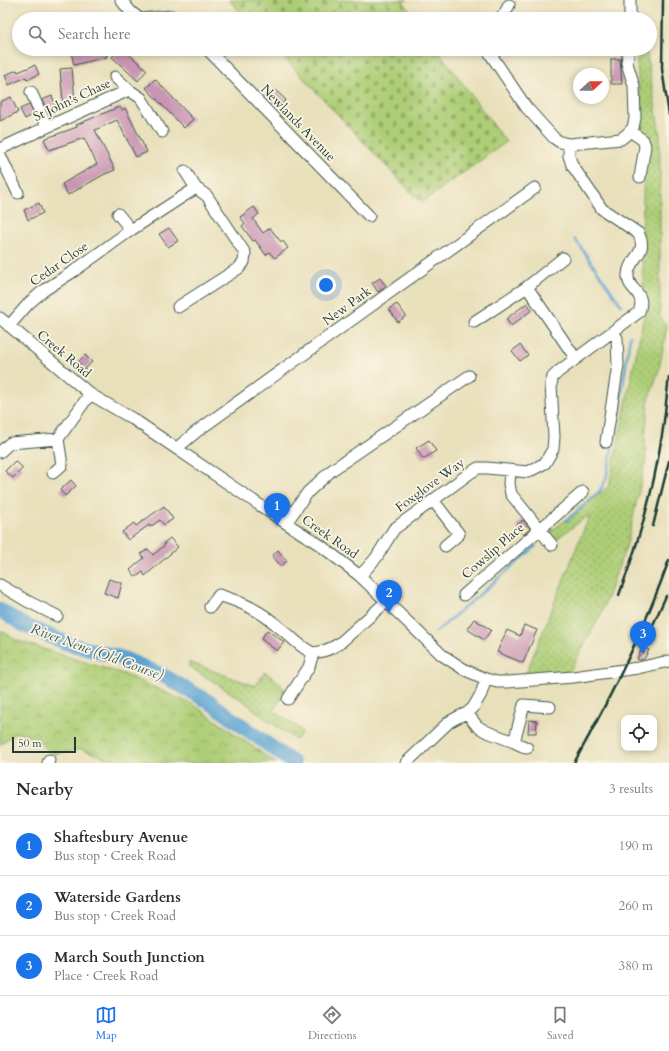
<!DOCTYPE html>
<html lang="en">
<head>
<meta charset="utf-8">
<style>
  body { margin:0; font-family:Cardo,serif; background:#f7f7f7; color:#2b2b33 }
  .controls { position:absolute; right:12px; bottom:12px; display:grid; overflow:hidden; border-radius:8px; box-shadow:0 2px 6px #0003 }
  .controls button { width:36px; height:36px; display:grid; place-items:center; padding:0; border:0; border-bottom:1px solid #e1e1e2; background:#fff; color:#2b2b33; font:20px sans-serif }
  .compass { position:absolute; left:573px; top:68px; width:36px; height:36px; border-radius:50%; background:#fff; box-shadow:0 2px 6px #0003; rotate:68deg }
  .scale { position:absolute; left:12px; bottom:10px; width:64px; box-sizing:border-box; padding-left:4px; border:2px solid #1f3d34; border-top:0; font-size:11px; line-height:14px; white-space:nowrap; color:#1f3d34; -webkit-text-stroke:3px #fcf5e5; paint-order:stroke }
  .you { position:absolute; left:326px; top:285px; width:14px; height:14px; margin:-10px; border:3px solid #fff; border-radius:50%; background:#1a73e8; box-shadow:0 0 0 6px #1a73e833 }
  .badge { display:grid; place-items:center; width:26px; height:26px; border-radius:50%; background:#1a73e8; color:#fff; font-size:13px; font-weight:700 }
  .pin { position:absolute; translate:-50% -33px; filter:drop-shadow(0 1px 2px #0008) }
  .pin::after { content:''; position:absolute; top:21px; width:14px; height:12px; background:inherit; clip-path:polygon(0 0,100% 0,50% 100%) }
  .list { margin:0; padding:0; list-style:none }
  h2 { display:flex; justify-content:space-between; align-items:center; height:52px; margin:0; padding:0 16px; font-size:17px }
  h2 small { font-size:13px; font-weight:400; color:#7c7c81 }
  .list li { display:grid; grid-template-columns:26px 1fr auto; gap:12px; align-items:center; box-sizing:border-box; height:60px; padding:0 16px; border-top:1px solid #e1e1e2 }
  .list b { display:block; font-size:15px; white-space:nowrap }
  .list p { margin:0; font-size:13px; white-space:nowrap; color:#7c7c81 }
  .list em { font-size:13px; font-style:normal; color:#7c7c81 }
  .icon { flex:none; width:22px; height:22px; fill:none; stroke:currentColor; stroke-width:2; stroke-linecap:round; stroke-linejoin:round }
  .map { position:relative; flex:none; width:669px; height:763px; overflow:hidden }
  .search { position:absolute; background:#fff; box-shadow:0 2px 6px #0003; left:12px; right:12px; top:12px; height:44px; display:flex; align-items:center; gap:10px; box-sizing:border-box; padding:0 14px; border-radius:22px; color:#7c7c81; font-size:15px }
  .sheet { height:232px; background:#fff }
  nav { display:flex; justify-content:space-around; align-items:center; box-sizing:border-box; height:56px; border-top:1px solid #e1e1e2; background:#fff; font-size:11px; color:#7c7c81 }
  nav a { display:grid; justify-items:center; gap:2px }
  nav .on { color:#1a73e8 }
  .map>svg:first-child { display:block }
  .grass { fill:url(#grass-dots); stroke:#668655 }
  .cemetery { fill:url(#cemetery-stones); stroke:#668655 }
  .park { fill:url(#park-crowns); stroke:#668655 }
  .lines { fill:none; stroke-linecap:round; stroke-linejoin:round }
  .stream { stroke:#5aa2d1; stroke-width:2.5 }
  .river { stroke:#5aa2d1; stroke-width:15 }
  .building { fill:#c995b3 }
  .minor-casing { stroke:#3d5548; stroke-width:13 }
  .minor { stroke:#fff; stroke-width:11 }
  .rail { stroke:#1f3d34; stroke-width:2.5 }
  .labels { text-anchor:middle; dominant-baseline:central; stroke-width:3.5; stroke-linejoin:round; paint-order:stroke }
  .street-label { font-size:13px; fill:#1f3d34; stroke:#fcf5e5 }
  .water-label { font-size:14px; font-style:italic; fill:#315b63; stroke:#fcf5e5 }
</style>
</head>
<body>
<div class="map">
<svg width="669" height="763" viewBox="0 0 669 763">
  <defs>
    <pattern id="grass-dots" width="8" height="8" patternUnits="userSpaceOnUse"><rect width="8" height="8" fill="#adce76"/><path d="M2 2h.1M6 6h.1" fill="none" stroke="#8ca862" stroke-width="1.8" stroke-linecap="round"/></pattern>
    <pattern id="cemetery-stones" width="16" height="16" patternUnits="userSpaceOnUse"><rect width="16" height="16" fill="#adce76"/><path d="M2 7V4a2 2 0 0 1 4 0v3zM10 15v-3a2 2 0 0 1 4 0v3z" fill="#8ca862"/></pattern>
    <pattern id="park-crowns" width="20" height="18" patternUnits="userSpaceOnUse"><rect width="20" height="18" fill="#adce76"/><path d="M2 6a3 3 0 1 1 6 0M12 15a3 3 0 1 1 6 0" fill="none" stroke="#8ca862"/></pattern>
  </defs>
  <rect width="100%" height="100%" fill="#fcf5e5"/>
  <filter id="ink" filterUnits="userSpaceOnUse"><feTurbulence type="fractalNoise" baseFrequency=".025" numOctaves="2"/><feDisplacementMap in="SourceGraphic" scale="8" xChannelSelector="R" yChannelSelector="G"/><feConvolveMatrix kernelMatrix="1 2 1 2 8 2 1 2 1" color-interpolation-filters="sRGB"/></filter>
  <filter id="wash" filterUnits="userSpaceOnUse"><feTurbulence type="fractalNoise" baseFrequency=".012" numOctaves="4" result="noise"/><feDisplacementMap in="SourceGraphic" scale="16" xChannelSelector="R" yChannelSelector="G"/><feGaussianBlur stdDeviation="0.9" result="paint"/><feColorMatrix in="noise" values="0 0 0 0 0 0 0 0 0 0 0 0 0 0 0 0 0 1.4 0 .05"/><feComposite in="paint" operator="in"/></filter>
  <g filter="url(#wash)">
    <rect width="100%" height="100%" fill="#e8e0bb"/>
    <path class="grass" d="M 636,49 L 646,49 L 660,135 L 660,317 L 667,326 L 659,370 L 649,399 L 645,437 L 646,460 L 627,544 L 601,614 L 569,673 L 525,676 L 590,514 L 555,540 L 549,533 L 609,486 L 644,316 L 642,245 L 644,152 Z
      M 189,662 L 255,686 L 265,672 C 272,678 284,683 285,693 L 273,710 L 303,731 L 296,740 L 263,717 L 244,701 L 188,666 Z"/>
    <path class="cemetery" d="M 229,0 L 408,0 L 403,1 L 415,19 L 247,19 Z
      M 276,49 L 437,49 L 506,142 L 421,203 Z"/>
    <path class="park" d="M 0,630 L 18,641 L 123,674 L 194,705 L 276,763 L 122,763 L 81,749 L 53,754 L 33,737 L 16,732 L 0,745 Z"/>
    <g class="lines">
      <path class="stream" d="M 575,239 L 621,305
        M 566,521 L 599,492 L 606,479 L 619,413 L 630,336
        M 436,632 L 536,546"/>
      <path class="river" d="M 0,610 L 22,624 L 66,643 L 122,658 L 164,676 L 211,703 L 293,763"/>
    </g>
    <g id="blocks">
      <path class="building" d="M 84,49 L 105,49 L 107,57 L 74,65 L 71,52 Z
        M 119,49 L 123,49 L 147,70 L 138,81 L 112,57 Z
        M 611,59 L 620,59 L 622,84 L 611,84 Z
        M 35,65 L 39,74 L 27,80 L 26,77 L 9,85 L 5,75 L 17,70 L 18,72 Z
        M 72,68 L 75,101 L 63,102 L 60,69 Z
        M 155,79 L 193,119 L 184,128 L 146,88 Z
        M 274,89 L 286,100 L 278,107 L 267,96 Z
        M 52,96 L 56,106 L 47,110 L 42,100 Z
        M 11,97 L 18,112 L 0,121 L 0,102 Z
        M 29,105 L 34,114 L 25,119 L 20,109 Z
        M 119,107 L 123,110 L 125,108 L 147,152 L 136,157 L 117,120 L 95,130 L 115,170 L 103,175 L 68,195 L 62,184 L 97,164 L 84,138 L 49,150 L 44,139 L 77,127 L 76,125 Z
        M 39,203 L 43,213 L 28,220 L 24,210 Z
        M 254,207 L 259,214 L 253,219 L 263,233 L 270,228 L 281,242 L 283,241 L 288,248 L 275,258 L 269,252 L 266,255 L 255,240 L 253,241 L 242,226 L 245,223 L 240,217 Z
        M 169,228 L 178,241 L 168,247 L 159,234 Z
        M 380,278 L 386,286 L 378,292 L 372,283 Z
        M 527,303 L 532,310 L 511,326 L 506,319 Z
        M 397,304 L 406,316 L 398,322 L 389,309 Z
        M 520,345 L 528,355 L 520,361 L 512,351 Z
        M 85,355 L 92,362 L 84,370 L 78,362 Z
        M 429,440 L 436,451 L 423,459 L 416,448 Z
        M 15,461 L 23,468 L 13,478 L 5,471 Z
        M 71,480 L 76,486 L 65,496 L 60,490 Z
        M 164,506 L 173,519 L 164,525 L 160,520 L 150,527 L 149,525 L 128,540 L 122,532 L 134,523 L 136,526 Z
        M 523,520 L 530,529 L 523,535 L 516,526 Z
        M 170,538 L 178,547 L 145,576 L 143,572 L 136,577 L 130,570 L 144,558 L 141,554 L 148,549 L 153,555 L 165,545 L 164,543 Z
        M 278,550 L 287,561 L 281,566 L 272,556 Z
        M 109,579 L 122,583 L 118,598 L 104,593 Z
        M 474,619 L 491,630 L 484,640 L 467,629 Z
        M 524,625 L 537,630 L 523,663 L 497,652 L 507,630 L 520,636 Z
        M 267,630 L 284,642 L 277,651 L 261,639 Z
        M 643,647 L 649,650 L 644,659 L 640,660 L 637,659 Z
        M 529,720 L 537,721 L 536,733 L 528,733 Z"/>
    </g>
  </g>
  <g filter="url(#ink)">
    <use href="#blocks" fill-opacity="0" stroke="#3d5548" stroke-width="1"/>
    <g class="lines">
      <g class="minor-casing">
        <path id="minor" d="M 121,0 L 131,12 L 140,19
          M 142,19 L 171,16 L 175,19
          M 500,19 L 505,13 L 509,5
          M 630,19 L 630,0
          M 207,49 L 369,216
          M 115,77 L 129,90
          M 31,92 L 47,127
          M 630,131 L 643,140 L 645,146 L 640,177
          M 569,144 L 621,139 L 627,134 L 633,128 L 635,118 L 634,86 L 627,63 L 629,49
          M 0,149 L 47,127 L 129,90 L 141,98 L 162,132
          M 0,155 L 18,193
          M 185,171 L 196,188
          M 118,214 L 131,230
          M 527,287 L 576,359
          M 0,318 L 90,394 L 133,419 L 286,523 L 320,545 L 360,576 L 442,655 L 465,670 L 486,679 L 497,682 L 508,682 L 573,677 L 638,668 L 669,661
          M 474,322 L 527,287 L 563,258
          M 9,326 L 29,303 L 43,291 L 74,271 L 131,230 L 196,188 L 207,196 L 245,253 L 244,262 L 239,268 L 178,307
          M 606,442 L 618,365 L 617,338 L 612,332
          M 177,448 L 196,432 L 535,188
          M 0,452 L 10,443 L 58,439 L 90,394
          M 510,471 L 509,484 L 511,494 L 552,545
          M 53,473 L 62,465 L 58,439
          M 433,500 L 459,534 L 445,546
          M 286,523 L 308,492 L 332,470 L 469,376
          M 360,576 L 376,558 L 394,529 L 470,473 L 478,468 L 487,468 L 528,472 L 545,463 L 553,449 L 554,437 L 551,384 L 553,377 L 558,372 L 639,312 C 647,291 627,291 628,275 C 628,258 650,254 638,233 L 602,209 L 572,165 L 569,156 L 569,144 L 560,142 L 554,138 L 526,107 L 487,49
          M 0,585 L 27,601 L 57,616
          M 464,595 L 583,492
          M 210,607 L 219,595 C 244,603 259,610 279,627 C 291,636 299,647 313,653
          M 288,699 L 309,667 L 313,653 C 324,652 331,649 340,643 L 387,601
          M 467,713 L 477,726 L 485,731 L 514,742 L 524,705 L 550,707
          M 514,742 L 527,748
          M 48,763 L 49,760
          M 406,763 L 449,722 L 458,717 L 467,713 L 473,708 L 481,694 L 486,679"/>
      </g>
      <use href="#minor" class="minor"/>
      <path class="rail" d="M 663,0 L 662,69 L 669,115
        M 653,526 L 669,461
        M 619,595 C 637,547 653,492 661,441 C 665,420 666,399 669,377
        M 648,636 L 666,596
        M 574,763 C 611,697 644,631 669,560"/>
    </g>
  </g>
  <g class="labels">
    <g class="street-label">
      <text transform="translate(72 100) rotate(-25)">St John's Chase</text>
      <text transform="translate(298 123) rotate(46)">Newlands Avenue</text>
      <text transform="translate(59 264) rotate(-35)">Cedar Close</text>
      <text transform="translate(347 306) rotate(-36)">New Park</text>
      <text transform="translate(64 354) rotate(40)">Creek Road</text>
      <text transform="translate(430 485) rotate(-36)">Foxglove Way</text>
      <text transform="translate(330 537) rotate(35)">Creek Road</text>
      <text transform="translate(493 551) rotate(-41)">Cowslip Place</text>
    </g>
    <g class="water-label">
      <text transform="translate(97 652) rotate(20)">River Nene (Old Course)</text>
    </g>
  </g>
</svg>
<div class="controls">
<button><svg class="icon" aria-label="locate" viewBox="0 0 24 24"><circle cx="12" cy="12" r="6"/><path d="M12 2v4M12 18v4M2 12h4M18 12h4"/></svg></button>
</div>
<svg class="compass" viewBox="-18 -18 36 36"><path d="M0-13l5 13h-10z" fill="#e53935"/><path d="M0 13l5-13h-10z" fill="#7c7c81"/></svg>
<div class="scale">50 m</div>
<div class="you"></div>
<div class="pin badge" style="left:277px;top:526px">1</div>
<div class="pin badge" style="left:389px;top:613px">2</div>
<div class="pin badge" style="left:643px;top:654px">3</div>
<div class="search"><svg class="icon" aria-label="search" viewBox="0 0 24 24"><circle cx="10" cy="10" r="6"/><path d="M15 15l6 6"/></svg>Search here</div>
</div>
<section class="sheet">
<h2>Nearby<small>3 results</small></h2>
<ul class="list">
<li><span class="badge">1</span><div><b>Shaftesbury Avenue</b><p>Bus stop · Creek Road</p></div><em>190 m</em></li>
<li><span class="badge">2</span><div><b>Waterside Gardens</b><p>Bus stop · Creek Road</p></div><em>260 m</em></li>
<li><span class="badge">3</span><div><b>March South Junction</b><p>Place · Creek Road</p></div><em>380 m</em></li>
</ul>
</section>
<nav>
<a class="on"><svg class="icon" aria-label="map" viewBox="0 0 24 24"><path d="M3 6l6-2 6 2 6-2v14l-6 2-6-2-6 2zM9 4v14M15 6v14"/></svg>Map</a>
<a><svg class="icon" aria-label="directions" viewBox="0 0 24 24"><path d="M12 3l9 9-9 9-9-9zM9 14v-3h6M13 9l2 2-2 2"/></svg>Directions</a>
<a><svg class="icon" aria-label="saved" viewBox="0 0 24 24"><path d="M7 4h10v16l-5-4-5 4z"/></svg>Saved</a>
</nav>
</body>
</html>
